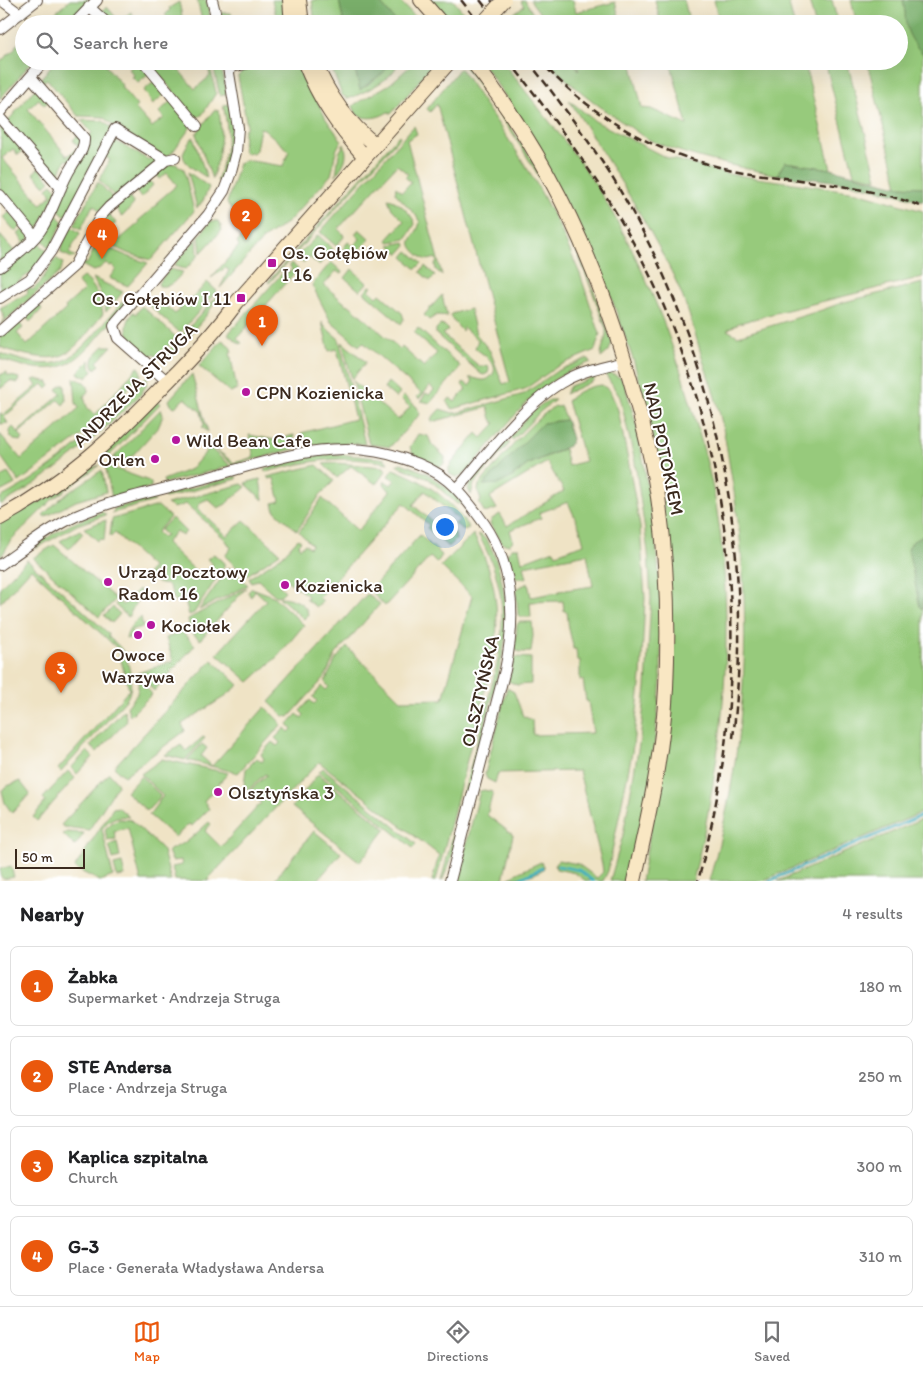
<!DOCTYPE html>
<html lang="en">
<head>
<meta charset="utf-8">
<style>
  body { margin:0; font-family:Itim,sans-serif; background:#f6f6f6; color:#202124 }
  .scale { position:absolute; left:15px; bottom:12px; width:70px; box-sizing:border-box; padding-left:5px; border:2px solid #3b2a1e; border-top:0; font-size:14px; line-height:18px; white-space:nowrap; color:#3b2a1e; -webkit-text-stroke:4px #fff; paint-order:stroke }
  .you { position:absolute; left:444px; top:526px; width:18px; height:18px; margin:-12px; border:4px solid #fff; border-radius:50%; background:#1a73e8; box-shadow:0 0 0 8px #1a73e833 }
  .badge { display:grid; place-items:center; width:32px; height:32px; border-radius:50%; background:#ea580c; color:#fff; font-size:16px; font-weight:700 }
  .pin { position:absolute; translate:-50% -41px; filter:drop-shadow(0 1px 2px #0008) }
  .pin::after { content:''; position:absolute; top:26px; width:18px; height:15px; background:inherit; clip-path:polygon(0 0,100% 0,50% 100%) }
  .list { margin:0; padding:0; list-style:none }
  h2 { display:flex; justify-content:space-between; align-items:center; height:65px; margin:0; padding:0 20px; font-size:21px }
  h2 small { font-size:16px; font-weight:400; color:#757577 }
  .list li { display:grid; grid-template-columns:32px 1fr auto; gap:15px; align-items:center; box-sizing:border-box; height:80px; margin:0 10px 10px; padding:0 10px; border:1px solid #e0e0e0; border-radius:8px }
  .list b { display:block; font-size:19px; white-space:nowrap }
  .list p { margin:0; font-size:16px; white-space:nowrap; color:#757577 }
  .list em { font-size:16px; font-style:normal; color:#757577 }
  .icon { flex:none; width:28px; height:28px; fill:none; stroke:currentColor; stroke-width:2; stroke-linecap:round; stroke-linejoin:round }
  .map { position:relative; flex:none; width:923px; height:881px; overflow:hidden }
  .search { position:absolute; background:#fff; box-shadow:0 5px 20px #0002; left:15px; right:15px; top:15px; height:55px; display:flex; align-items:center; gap:12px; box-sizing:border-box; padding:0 18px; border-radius:28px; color:#757577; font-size:19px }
  .sheet { height:425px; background:#fff }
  nav { display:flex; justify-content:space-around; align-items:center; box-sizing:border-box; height:70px; border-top:1px solid #e0e0e0; background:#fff; font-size:14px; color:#757577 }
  nav a { display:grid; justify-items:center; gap:2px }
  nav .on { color:#ea580c }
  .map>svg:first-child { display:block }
  .green { fill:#97ca7b; stroke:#697a4c }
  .forest { fill:#79ae6b; stroke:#5a6c44 }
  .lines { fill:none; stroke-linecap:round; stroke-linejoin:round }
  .stream { stroke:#42b0bf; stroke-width:2.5 }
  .minor-casing { stroke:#564637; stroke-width:12 }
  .secondary-casing { stroke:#564637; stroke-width:16 }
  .minor { stroke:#fff; stroke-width:10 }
  .secondary { stroke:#f9e7c3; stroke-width:14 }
  .rail { stroke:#3b2a1e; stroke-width:2.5; stroke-dasharray:8 4; stroke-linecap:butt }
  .secondary-bridge-casing { stroke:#564637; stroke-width:16; stroke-linecap:butt }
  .secondary-bridge { stroke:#f9e7c3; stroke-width:14 }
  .poi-dot { fill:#b5179e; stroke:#fff; stroke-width:2 }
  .labels { text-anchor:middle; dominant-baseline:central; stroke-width:4; stroke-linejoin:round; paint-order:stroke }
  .poi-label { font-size:19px; fill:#3b2a1e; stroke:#fff; text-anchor:start }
  .street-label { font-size:19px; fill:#3b2a1e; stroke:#fff }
</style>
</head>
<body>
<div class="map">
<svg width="923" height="881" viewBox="0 0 923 881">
  <rect width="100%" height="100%" fill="#fff"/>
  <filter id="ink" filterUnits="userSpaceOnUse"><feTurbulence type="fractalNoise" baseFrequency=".02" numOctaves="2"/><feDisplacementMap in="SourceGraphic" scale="10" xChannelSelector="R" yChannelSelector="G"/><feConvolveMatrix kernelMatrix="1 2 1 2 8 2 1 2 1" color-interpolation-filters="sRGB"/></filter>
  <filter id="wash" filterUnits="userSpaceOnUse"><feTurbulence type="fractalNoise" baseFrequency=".0096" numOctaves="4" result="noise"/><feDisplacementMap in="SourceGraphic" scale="20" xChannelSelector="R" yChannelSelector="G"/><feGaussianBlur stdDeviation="1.12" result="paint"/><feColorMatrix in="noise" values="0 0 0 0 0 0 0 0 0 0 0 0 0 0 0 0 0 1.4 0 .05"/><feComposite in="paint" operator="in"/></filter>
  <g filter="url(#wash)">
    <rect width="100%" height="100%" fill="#efe3c5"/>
    <path class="green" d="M 70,0 L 90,0 L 68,24 L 42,24 Z
      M 197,0 L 206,0 L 212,24 L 203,24 Z
      M 272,0 L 287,0 L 289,24 L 278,24 Z
      M 312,0 L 339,0 L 344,24 L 315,24 Z
      M 378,0 L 399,0 L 422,24 L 398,24 Z
      M 428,0 L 453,0 L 471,22 L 469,24 L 450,24 Z
      M 523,0 L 525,0 L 533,14 L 541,24 L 516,24 L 510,16 L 524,6 L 521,2 Z
      M 530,0 L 573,0 L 576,12 L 615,2 L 621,24 L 548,24 Z
      M 655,0 L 684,0 L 690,24 L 661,24 Z
      M 714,0 L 788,0 L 794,24 L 720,24 Z
      M 809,0 L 832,0 L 838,24 L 815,24 Z
      M 851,0 L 923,0 L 923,187 L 898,186 L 867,61 L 899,61 L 899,24 L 857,24 Z
      M 179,2 L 182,16 L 176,24 L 173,20 L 171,21 L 165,15 L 170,10 L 169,8 Z
      M 107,7 L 119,21 L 131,12 L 137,21 L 134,24 L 112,24 L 101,12 Z
      M 220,13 L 231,13 L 235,24 L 222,24 Z
      M 24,39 L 24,61 L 38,61 L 31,63 L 0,99 L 0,62 L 16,48 L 15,46 Z
      M 55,61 L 105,61 L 107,64 L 106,66 L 122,85 L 121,87 L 137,106 L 135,108 L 152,127 L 164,118 L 159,112 L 172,100 L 191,124 L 190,128 L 172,153 L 166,157 L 116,128 L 103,117 L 78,116 L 47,79 L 41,83 L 42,77 Z
      M 139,61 L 149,74 L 138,83 L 132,77 L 134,75 L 129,69 Z
      M 147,61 L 171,61 L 195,89 L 210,76 L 207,61 L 209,61 L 216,93 L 202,115 L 197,117 L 195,116 Z
      M 212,61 L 220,61 L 227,94 L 220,96 Z
      M 279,61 L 296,61 L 299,63 L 326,119 L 342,141 C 333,150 335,163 331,175 L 288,222 L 263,239 L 220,288 L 229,270 L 225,268 L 211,278 L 239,246 L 237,243 L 252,221 L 231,209 L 227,203 L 239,163 L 245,160 L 283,166 L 289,151 L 264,129 L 260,128 L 256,150 L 253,153 L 245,153 L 243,150 L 244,130 L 247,126 L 238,76 L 244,70 Z
      M 329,61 L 353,61 L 360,89 L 390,64 L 389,61 L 394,61 L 396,67 C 391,80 361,94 348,99 L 342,95 Z
      M 416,61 L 436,61 L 391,114 L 388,112 C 379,118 367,120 357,115 L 353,106 L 355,104 L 390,84 Z
      M 460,61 L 463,61 L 468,68 C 489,97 510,125 529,155 C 566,213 590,277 612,342 L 609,351 L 601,358 C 600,348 607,341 606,329 C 592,291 579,252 560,215 C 532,161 498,109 460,61 Z
      M 481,61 L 502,61 C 533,102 567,141 595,184 C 637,250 667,324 689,398 C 699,433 710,469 716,505 C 737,630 723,759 693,881 L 641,881 L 665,753 L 663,490 L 658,458 L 634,362 L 608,288 L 592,252 L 514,109 Z
      M 546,61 L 572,61 L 579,70 L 575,61 L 631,61 L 642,108 L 651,109 L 687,125 L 670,61 L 804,61 L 831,169 L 785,162 L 777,175 C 735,166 692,158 652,141 C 644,138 637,132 630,127 C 598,107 573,86 546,61 Z
      M 825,61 L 847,61 L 877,179 L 854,174 Z
      M 460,68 L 517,152 L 536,183 L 559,226 L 580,274 L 600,334 L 595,350 L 558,366 L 525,389 L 453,409 L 449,406 L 447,402 L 450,398 L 455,402 L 466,389 L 462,385 L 464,382 L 469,386 L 473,381 L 469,378 C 475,377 480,381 485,380 C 489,379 492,376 494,372 C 497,362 482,354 475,348 L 478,340 L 463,327 L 462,331 L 451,318 L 451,314 L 470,309 L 476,334 L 490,351 L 503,384 L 510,382 L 437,104 L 430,112 L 427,109 Z
      M 155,81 L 166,93 L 153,104 L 144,90 Z
      M 36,89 L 49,101 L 44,105 L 39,99 L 28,109 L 67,156 L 79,147 L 73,140 L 78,135 L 82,141 L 73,160 L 66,160 L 56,180 L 8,121 L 32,92 Z
      M 569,100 L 595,121 L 665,157 L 728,174 L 857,192 L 923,211 L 923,277 L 779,312 L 739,323 L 727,330 L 738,336 L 822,310 L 844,302 L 923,283 L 923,812 L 762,881 L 709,881 C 748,747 755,605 730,468 C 727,449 724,430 719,411 C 713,387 703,364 697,340 C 690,315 681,290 669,267 C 640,209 604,155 569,100 Z
      M 229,104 C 234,135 232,150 223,180 L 217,181 C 227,149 231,139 223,105 Z
      M 214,110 L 219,111 C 223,138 220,153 212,179 L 196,134 Z
      M 81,120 L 103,121 L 113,129 L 66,216 L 64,216 L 56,206 L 88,145 L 90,141 L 87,138 L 92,133 Z
      M 1,126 L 23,151 L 18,155 L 13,149 L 2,158 L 41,204 L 52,195 L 47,188 L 52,184 L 57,190 L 37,232 L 0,191 Z
      M 414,126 L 417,134 L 407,140 L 442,275 L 436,270 L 435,265 L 437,261 L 435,258 C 428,261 426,260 420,256 C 401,240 416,240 420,222 L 415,214 L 395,193 L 396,187 L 402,192 L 411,182 L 405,177 L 408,174 L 397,165 L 338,229 L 343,234 L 344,237 L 336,246 L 320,232 Z
      M 399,135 L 400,137 L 269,283 L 268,282 Z
      M 193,137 L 207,178 C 200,172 179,163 184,151 C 186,146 190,141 193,137 Z
      M 112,139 L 149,160 L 153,154 L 162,160 L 116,198 L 99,180 L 110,160 L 104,156 Z
      M 344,144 C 349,157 344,164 336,175 L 339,153 Z
      M 170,164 L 176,164 L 184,169 L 194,211 L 151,260 L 127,253 L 93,237 L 108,213 L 116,223 L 109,228 L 119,240 L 139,223 L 138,221 L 158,204 L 157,202 L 177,185 L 167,173 L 160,179 L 155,173 L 162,167 Z
      M 39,168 L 50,181 L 45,186 L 33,173 Z
      M 188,172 L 209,187 L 203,201 L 197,208 Z
      M 148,179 L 153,185 L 141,198 L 135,190 Z
      M 98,182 L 114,199 L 100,211 L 93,205 L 81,229 L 74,225 Z
      M 128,196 L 134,204 L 122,217 L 115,207 Z
      M 388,199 C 398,200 413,215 415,224 L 406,239 L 390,242 L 387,240 L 404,221 L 392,209 Z
      M 53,211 L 63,222 L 50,248 L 40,237 Z
      M 10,212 L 22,226 L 15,231 L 3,217 Z
      M 211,221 L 218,221 L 221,226 L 222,230 L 201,253 L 199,236 Z
      M 70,226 L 80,233 L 69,253 L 76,257 L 72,258 L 61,253 L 61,248 Z
      M 24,229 L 29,234 L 30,238 L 0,265 L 0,235 L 14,251 L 24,242 L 18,234 Z
      M 359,229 L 370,239 L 356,254 L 349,255 L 345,252 L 344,247 L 348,242 L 353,246 L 360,239 L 355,234 Z
      M 318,235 L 333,249 L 319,265 L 309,257 L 303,263 L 296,257 Z
      M 197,238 L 198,256 L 186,269 L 173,266 Z
      M 36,240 L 47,251 L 33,271 L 0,295 L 0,270 Z
      M 405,242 L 406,246 L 399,254 L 390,245 Z
      M 97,243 L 127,256 L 148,263 L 128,286 L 111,279 L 110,277 L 116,269 L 112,265 L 110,266 L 106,263 L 97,270 L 93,271 L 80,264 L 81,262 L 87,264 Z
      M 408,251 L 422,263 L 416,269 L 403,257 Z
      M 56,258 L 63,263 L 60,272 L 0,325 L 5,319 L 0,308 L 28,293 L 27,290 L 30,288 L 32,290 L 40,283 Z
      M 331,262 L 342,272 L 341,274 L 336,271 L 324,285 L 347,305 L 348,304 L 400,349 L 402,347 L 424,367 L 437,353 L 414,333 L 418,328 L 459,365 L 460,368 L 430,403 L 421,401 L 426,393 L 429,395 L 434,390 L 430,386 L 419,399 L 417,397 L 421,393 L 363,342 L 359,346 L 331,322 L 312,285 Z
      M 291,263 L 298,269 L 237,338 L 242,343 L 240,344 L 228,334 L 285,270 L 289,273 L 292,269 L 289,265 Z
      M 425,266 L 435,275 L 430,281 L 420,272 Z
      M 170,269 L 183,272 C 176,280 171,288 159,286 L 158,283 Z
      M 352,269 L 367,283 L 360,291 L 345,278 Z
      M 83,277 C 95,283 101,302 103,314 C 92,327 80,345 65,354 C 49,363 16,353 0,347 L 0,335 L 16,319 L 23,328 L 17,333 L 27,345 L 66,309 L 65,307 L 84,290 L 77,282 Z
      M 93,278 L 123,292 L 106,312 L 104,301 Z
      M 207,282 L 217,291 L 180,333 L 143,300 L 149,297 L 158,299 L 175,314 L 189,299 L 191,300 Z
      M 370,286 L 372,287 L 369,290 L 377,297 L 380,294 L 402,313 L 404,319 L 401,324 L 364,292 Z
      M 219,294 L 220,295 L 205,317 L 186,339 L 182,335 Z
      M 442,295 L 447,316 L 437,315 L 429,320 L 424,315 Z
      M 35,301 L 42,309 L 30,322 L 23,313 Z
      M 122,302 L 126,305 C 112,320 84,358 65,365 C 45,373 20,366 0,359 L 0,353 C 19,360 46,369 65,360 C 83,352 108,317 122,302 Z
      M 142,306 L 176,337 L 158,358 L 153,354 L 150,357 C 134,343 118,334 133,312 L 136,314 Z
      M 322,322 L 325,327 L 339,339 L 365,444 C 346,443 327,442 308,446 L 301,433 L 355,419 L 337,349 L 329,351 Z
      M 440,325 L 445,326 L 449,330 L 442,334 L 480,367 L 488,365 L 489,369 L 488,373 L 484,375 L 481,374 L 436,334 L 436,329 Z
      M 179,339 L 183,343 L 170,356 L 162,358 Z
      M 222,340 L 230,346 L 232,352 L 230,352 L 237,390 L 230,392 L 199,366 Z
      M 342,342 L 366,362 L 352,379 Z
      M 104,346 L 112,346 L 97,362 L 100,365 L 95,369 C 89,360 97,352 104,346 Z
      M 586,359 L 589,359 L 591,362 C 531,381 505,432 464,474 L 457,477 L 449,474 L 449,468 L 451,464 L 477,433 L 482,438 L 495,424 L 491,419 L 488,407 L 432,422 L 431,419 L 440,409 L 453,413 L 460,412 L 524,394 L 557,371 Z
      M 90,360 L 90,367 L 93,370 L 87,378 L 79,374 L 78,372 Z
      M 138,367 L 140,368 L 141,375 L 85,433 L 19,482 L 0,455 L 0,434 L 21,459 L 79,408 L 76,403 L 74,378 L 84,382 L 88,386 L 88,391 L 84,397 L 87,407 L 95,415 Z
      M 7,372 L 7,375 L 19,378 L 18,383 L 10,381 L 0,389 L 0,375 Z
      M 610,373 L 621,378 L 624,382 L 636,424 L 644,464 L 656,544 L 661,594 L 661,681 L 650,787 L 629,881 L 610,881 L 623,835 L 640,739 L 646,688 L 651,598 L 648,552 L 635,462 L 620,397 L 605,374 Z
      M 192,374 L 208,432 L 202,427 L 204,425 L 201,412 L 185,398 L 175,407 L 171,405 L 169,400 Z
      M 147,376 L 147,384 L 141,394 C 98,436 53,476 0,505 L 0,498 C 58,468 104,424 147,376 Z
      M 595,377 L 593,381 L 565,394 L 570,386 Z
      M 36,379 L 49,382 L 50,386 L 47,389 L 43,384 L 4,417 L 8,423 L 0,424 L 0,413 L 3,415 L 37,386 L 33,380 Z
      M 353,381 L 398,420 L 410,407 L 401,399 L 404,396 L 417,407 L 420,414 L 390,447 L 369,444 Z
      M 388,382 L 400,393 L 396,398 L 384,388 Z
      M 62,385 L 65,385 L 66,401 L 63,405 L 58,400 L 19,433 L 23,439 L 21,441 L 14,440 L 10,436 L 10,430 L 13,427 L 18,432 L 61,394 L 57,389 Z
      M 602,385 L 610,391 L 618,410 L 629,465 L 640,527 L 645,598 L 641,677 L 632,753 L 608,871 L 603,881 L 586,881 L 575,873 L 556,869 L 555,865 L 558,860 L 578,864 L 597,878 L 603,872 L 602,864 L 579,771 L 498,773 L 495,783 L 487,779 L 485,774 L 507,688 L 514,692 L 523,716 L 532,720 L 533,735 L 593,733 L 588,701 L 586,701 L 583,680 L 580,680 L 580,660 L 577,660 L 576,649 L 573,649 C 573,642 571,639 570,633 C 568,626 568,619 567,612 L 564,611 L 563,601 L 530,602 L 531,617 L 520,617 L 518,615 L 516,592 L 518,588 L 528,583 L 531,597 L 559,592 L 559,591 L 593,586 L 587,554 L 524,566 L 527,578 L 517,578 L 513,573 L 506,555 L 512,548 L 519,548 L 522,562 L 554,550 L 556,554 L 584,544 L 580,529 L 568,502 L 539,513 L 541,518 L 510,530 L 513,541 L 509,545 L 502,543 L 490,524 L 492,519 L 500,514 L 507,526 L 564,491 L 547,462 L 490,497 L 497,509 L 485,513 L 479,503 L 481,501 L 478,490 L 479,485 C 501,460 527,424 555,406 L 558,407 L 560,406 L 566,420 L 543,423 L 512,477 L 527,465 L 564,449 L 568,466 L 585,461 L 567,401 C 576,392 588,386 602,385 Z
      M 550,400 L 555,400 L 541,411 L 513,440 L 511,439 L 511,436 C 522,424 534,406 550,400 Z
      M 158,401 L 160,404 L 108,457 L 105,451 Z
      M 161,409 L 163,415 L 159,426 L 132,456 L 123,461 L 113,458 Z
      M 418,434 L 428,436 L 432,445 L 445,457 C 445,462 444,465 439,467 L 413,454 L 410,447 Z
      M 249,435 L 275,440 L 294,435 L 294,449 L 233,465 L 214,449 L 214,448 L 234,463 L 254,457 Z
      M 505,442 L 510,443 L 474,484 L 471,495 L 468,489 L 472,480 Z
      M 212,445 L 213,451 L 231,466 L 164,483 L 163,480 L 191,469 Z
      M 336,454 L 380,458 L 385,459 L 388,463 C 339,455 313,460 266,472 L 265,470 L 266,468 L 310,457 Z
      M 336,463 L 384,467 L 386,471 L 376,484 L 351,466 L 337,478 L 323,464 Z
      M 401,463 L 427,473 L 447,488 L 463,503 L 457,504 L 429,479 L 396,465 Z
      M 100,465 L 53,499 L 11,540 L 0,559 L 0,522 L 53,495 L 88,469 Z
      M 105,465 L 149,481 L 151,483 L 151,487 L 112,498 Z
      M 317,465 L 334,481 L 320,495 L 297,531 L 275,511 L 273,503 L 280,501 L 274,478 L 269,479 L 267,477 Z
      M 393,469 C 427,482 448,497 469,528 L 464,530 L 455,524 L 459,520 L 425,491 L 413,505 L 447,534 L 451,530 L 455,533 L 456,540 L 450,546 L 447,546 L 427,528 L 429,525 L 404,503 L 319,598 L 323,601 L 316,607 L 306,599 L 308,596 L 285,579 L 279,585 L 285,591 L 281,595 L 276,596 L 258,580 L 251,582 L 249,578 L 282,556 L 298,539 L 301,541 L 298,544 L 300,548 L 305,544 L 310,548 L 312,545 L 299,532 L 322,498 L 358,531 L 390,491 L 384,484 L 385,481 L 391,485 L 395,480 L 388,476 Z
      M 102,470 L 106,492 L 76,501 L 45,517 L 43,515 L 62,497 Z
      M 8,473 L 15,484 L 0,492 L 0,477 Z
      M 236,476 L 237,479 L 165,498 L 164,497 L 165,495 Z
      M 260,479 L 263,500 L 245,483 Z
      M 242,484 L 246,487 L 233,498 L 232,498 L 226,504 L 218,508 L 208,499 L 201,502 L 197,508 L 227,536 L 244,520 L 280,553 L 246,576 L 225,556 L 231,548 L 225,539 L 186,504 L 174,508 L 167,504 Z
      M 152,499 L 155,501 L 112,513 L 115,508 Z
      M 158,506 L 170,517 L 157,532 L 163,538 L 166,535 L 160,530 L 172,518 L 186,532 L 182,536 L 176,531 L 166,543 L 201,576 L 213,564 L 207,559 L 214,554 L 224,563 L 224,567 L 194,613 L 189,615 L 185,600 L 174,601 C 168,575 168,591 153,580 L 155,577 L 157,580 L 160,577 L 153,571 L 151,573 L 153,576 L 151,578 L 147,574 L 152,567 L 115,533 L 111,537 L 110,535 L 112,519 Z
      M 102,512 L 106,515 L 77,525 L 35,549 C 45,534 84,518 102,512 Z
      M 106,520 L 104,540 L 100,539 L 98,541 L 84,528 Z
      M 80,530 L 83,533 L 69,549 L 60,541 Z
      M 473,534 C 495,573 500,607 495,651 L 436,881 L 432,881 L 439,855 L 319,762 L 208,879 L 209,881 L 175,880 L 172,867 L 182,865 L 181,860 L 172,861 L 168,851 L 189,840 L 209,822 L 211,824 L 205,831 L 221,847 L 261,803 L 249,791 L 267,775 L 265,774 L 248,790 L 244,785 L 246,769 L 257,758 L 262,762 L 264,759 L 261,754 L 272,742 L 277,746 L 280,743 L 275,738 L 285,728 L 289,732 L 292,729 L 288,724 L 297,714 L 302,718 L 304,715 L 300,711 L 310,700 L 314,704 L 317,701 L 313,697 L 322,686 L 326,690 L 329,687 L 325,682 L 336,659 L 347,647 L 401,700 L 443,699 L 472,596 L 441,566 Z
      M 478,534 C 498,539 507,605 507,623 C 506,638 503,652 500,666 L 451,860 L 442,881 L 441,881 L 497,664 C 507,614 503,578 478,534 Z
      M 420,535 L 442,555 L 437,563 L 430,557 L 385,606 L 370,590 Z
      M 54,545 L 116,599 L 99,617 L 33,558 Z
      M 27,560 L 109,634 L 108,636 C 112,641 119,645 122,650 C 130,663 135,688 126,700 L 61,772 L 58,769 L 129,690 L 118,649 L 31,569 L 0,603 L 0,587 Z
      M 229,567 L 248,585 L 199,610 Z
      M 246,588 L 200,640 L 190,631 L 188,619 Z
      M 252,588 L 273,596 L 304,625 L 278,656 L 249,682 L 217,654 L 266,600 L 255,590 L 251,597 L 248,592 Z
      M 139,589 L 140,590 C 139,598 132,610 128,617 L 115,605 L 118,601 L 123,605 Z
      M 367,594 L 380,604 L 336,654 L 325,677 L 289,717 L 284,716 L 269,702 Z
      M 279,597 C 290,597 306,602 308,614 L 304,619 Z
      M 113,607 L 120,614 L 112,623 L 104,616 Z
      M 141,617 L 143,627 L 131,630 L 133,637 L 126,639 C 128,629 132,623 141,617 Z
      M 519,622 L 532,622 L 533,636 L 531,652 L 520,652 L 515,650 L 517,625 Z
      M 182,632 L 195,645 L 154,691 L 144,680 L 148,677 L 146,674 L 141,677 L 138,673 L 173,661 L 166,638 Z
      M 515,657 L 531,658 L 531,684 L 517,685 L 508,681 Z
      M 212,660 L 239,685 L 224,697 L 182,724 L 185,731 L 124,776 L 114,767 Z
      M 139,679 L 152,694 L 130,716 L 127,707 L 137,694 Z
      M 265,707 L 279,721 L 281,725 L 238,773 L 187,760 L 202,744 L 207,748 L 201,756 L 212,766 Z
      M 124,710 L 127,721 L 97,752 L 90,746 Z
      M 203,737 L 205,738 L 185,760 L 165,755 L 181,745 L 186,751 Z
      M 87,751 L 93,757 L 77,774 L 71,768 Z
      M 162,759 L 228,773 L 204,801 L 209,809 L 192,826 L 189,824 L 175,837 L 149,815 L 163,796 L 141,774 Z
      M 323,768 L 416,844 L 413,848 L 319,772 Z
      M 68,771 L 75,778 L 37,821 L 33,817 L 46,801 L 43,798 Z
      M 109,773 L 117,782 L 118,785 L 89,830 L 64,827 L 61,825 Z
      M 318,774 L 386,829 L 360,862 L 292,807 Z
      M 141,776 L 160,795 L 160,797 L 147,811 L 126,792 Z
      M 20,781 L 30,794 L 12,813 L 5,803 L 2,791 L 5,787 Z
      M 484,790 L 493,792 L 487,815 L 513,835 L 503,880 L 505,881 L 517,873 L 541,862 L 544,868 C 533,881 477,881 457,881 L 480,791 Z
      M 118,807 L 129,817 C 117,815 108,819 102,829 L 113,876 L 100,881 L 76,869 L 75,867 L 113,808 Z
      M 120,819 L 131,820 L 160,847 L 163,851 L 171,881 L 141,881 L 128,828 L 114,831 L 116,839 L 107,840 L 105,829 L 114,821 Z
      M 923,819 L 923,881 L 778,881 Z
      M 314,831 L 341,853 L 317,881 L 277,881 L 275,879 Z
      M 67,832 L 84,833 L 75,846 L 63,834 Z
      M 117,842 L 120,857 L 113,859 L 109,845 Z
      M 122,863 L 125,876 L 117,877 L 114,865 Z
      M 11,866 L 14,877 L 3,879 L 0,875 L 0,869 Z"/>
    <path class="forest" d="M 339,0 L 378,0 L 398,24 L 344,24 Z
      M 903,0 L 923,0 L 923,54 C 916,47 908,35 906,25 C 905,16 905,9 903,0 Z
      M 353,61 L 389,61 L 390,64 L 383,73 L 360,90 Z
      M 785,162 L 831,169 L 898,186 L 923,187 L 923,201 L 851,183 L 777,175 Z
      M 566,420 L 572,439 L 569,446 L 527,465 L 512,477 L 499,484 L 483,485 L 543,423 Z
      M 923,536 L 923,609 L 920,607 L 908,549 L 913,541 Z"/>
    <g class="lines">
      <path class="stream" d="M 558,866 L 579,870 L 593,881
        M 515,881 L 542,868
        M 769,881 L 923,815"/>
    </g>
  </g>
  <g filter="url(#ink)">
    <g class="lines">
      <g class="minor-casing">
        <path id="minor" d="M 1,0 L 20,14
          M 212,0 L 218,24
          M 89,7 L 108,24
          M 74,24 L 97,0
          M 0,29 L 37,0
          M 143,61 L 197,126
          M 228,68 L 257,61
          M 0,112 L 44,61
          M 0,118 L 61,188
          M 0,195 L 35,237
          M 0,267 C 14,257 30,245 40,231 C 54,211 59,186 72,166 C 77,157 85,149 84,138 L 31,77
          M 0,298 L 30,279 L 51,251 L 115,129 L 166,160
          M 0,331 L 74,266 L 100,217 L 109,207 L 166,160 L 175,158
          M 168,382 L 118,338 L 114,326 L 116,322 L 208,215 L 224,191 L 230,175 L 236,152 L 238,128 L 227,61
          M 457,489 C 487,455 526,401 566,380 C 584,370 605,366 625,361
          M 0,565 C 25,548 48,529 76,516 C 116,498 170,488 213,476 C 276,459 340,435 405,459 C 421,464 435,470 448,481 C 460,491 469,503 478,515 C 514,562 517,614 505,670 L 450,881"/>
      </g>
      <g class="secondary-casing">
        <path id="secondary" d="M 290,0 L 292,24
          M 299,0 L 302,24
          M 421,0 L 442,24
          M 304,61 C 320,101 337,125 365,157
          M 314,61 C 328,95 347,123 376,145
          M 472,61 C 543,149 593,254 625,362 C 638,406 651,451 658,497 C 667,560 669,625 666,688 C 663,753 648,818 634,881
          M 0,518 C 66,482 116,436 167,382 C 192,357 216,331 237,302 L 450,61"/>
      </g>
      <use href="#minor" class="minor"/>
      <use href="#secondary" class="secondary"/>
      <path class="rail" d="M 461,0 L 480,24
        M 480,0 L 499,24
        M 491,0 L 510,24
        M 509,61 C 553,117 594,173 629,235 C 704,370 739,532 730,686 C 727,752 715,817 698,881
        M 528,61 C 557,98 585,135 610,174 C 714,341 756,542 733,738
        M 540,61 C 594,120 665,159 744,172 C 804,182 866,185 923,207"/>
      <g class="secondary-bridge-casing">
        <path id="secondary-bridge" d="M 485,21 L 504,0"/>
      </g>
      <use href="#secondary-bridge" class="secondary-bridge"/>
    </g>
  </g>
  <g class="poi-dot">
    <rect x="267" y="258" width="10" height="10" rx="2.5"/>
    <rect x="236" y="293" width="10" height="10" rx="2.5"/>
    <circle cx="246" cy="392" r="5"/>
    <circle cx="176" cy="440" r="5"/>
    <circle cx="155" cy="459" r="5"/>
    <circle cx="108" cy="582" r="5"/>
    <circle cx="285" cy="585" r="5"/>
    <circle cx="151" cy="625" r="5"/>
    <circle cx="138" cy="635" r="5"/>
    <circle cx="218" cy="792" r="5"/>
  </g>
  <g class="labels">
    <g class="poi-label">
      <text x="282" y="252">Os. Gołębiów<tspan x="282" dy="22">I 16</tspan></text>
      <text x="231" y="298" text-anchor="end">Os. Gołębiów I 11</text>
      <text x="256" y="392">CPN Kozienicka</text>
      <text x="186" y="440">Wild Bean Cafe</text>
      <text x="145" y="459" text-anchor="end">Orlen</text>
      <text x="118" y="571">Urząd Pocztowy<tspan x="118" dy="22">Radom 16</tspan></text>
      <text x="295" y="585">Kozienicka</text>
      <text x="161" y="625">Kociołek</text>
      <text x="138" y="654" text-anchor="middle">Owoce<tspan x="138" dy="22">Warzywa</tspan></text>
      <text x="228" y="792">Olsztyńska 3</text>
    </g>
    <g class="street-label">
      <text transform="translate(135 385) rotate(-45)">ANDRZEJA STRUGA</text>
      <text transform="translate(664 449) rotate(78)">NAD POTOKIEM</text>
      <text transform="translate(480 691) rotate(-77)">OLSZTYŃSKA</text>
    </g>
  </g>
</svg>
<div class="scale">50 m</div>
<div class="you"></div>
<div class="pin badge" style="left:262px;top:346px">1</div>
<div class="pin badge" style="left:246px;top:240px">2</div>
<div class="pin badge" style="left:61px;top:693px">3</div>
<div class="pin badge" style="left:102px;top:259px">4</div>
<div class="search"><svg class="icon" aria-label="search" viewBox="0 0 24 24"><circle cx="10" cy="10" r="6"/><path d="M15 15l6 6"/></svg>Search here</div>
</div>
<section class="sheet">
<h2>Nearby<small>4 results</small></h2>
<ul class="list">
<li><span class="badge">1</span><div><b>Żabka</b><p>Supermarket · Andrzeja Struga</p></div><em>180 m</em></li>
<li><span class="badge">2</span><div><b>STE Andersa</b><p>Place · Andrzeja Struga</p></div><em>250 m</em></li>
<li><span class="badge">3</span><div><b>Kaplica szpitalna</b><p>Church</p></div><em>300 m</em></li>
<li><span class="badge">4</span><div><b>G-3</b><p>Place · Generała Władysława Andersa</p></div><em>310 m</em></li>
</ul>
</section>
<nav>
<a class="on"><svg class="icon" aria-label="map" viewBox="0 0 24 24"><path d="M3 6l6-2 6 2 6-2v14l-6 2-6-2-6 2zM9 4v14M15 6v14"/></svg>Map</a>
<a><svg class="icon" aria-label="directions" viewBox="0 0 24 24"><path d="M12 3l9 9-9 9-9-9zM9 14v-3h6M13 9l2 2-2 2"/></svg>Directions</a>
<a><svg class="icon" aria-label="saved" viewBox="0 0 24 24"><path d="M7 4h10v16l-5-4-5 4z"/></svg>Saved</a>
</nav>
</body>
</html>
